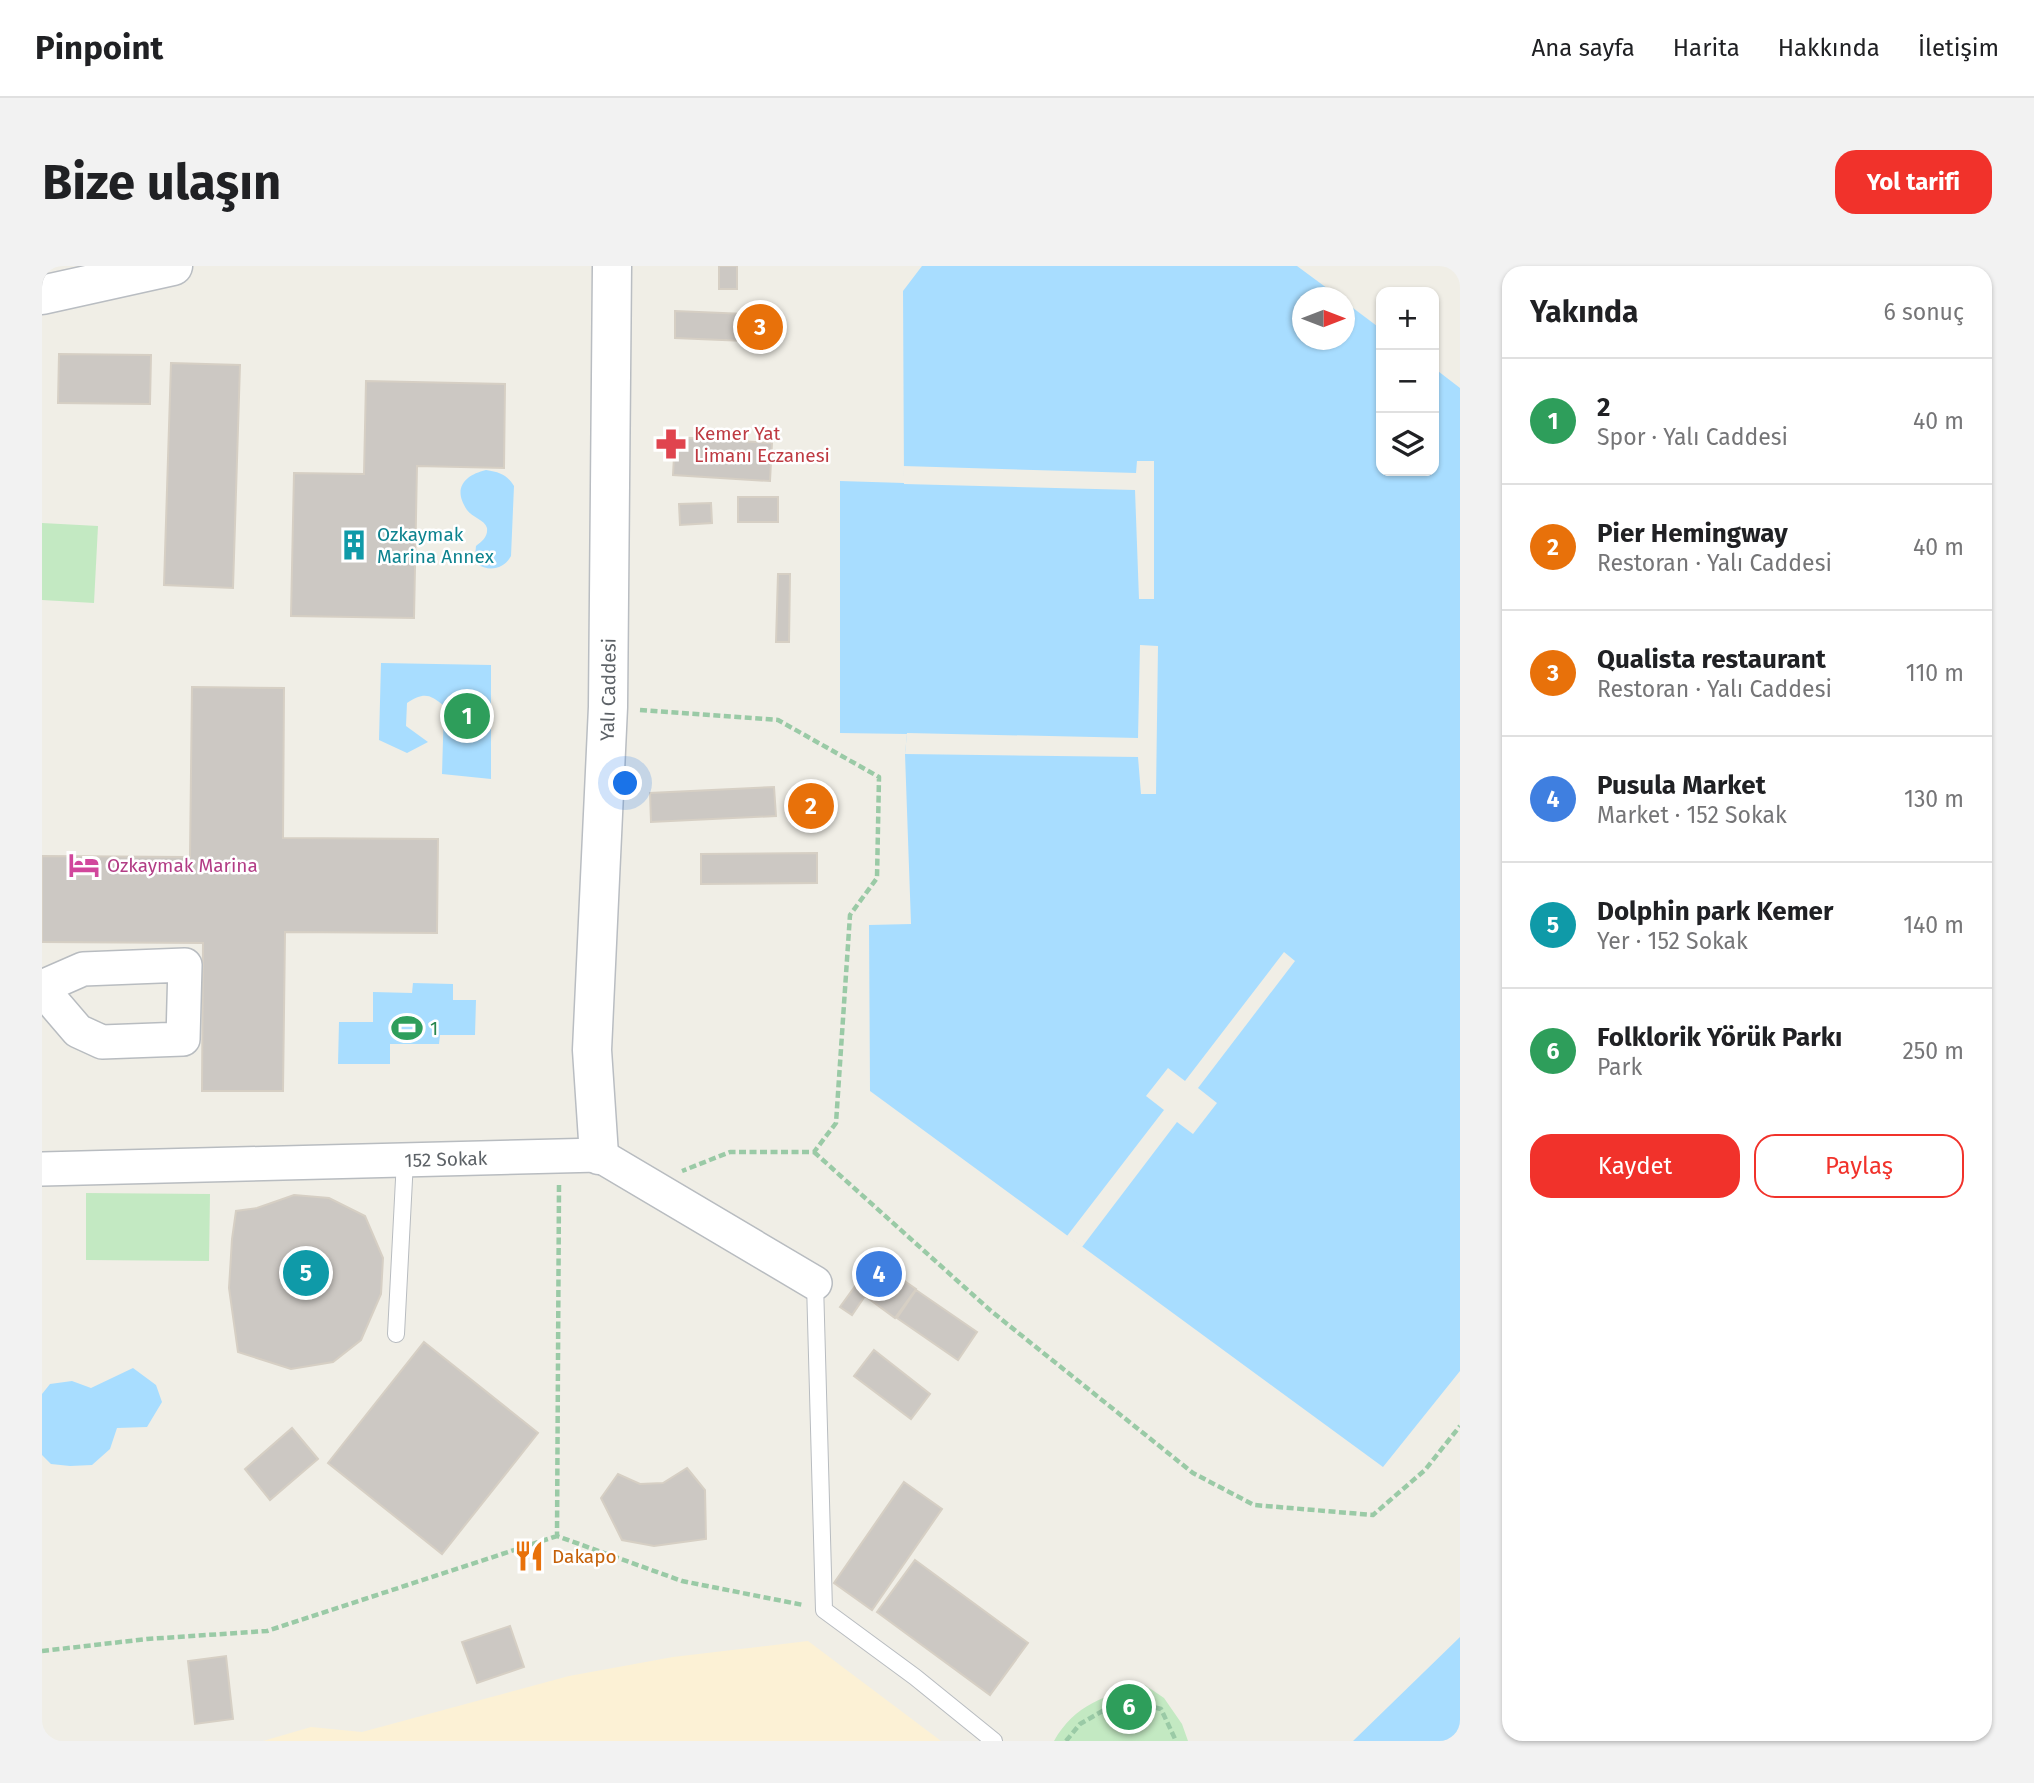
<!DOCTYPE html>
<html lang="tr">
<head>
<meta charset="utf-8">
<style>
  body { margin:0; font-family:"Fira Sans",sans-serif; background:#f2f2f2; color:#202124 }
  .controls { position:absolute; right:21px; top:21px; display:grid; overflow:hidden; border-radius:14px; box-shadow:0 2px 5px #0004 }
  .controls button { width:63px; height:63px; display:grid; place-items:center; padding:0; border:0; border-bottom:2px solid #e0e0e0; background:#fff; color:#202124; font:35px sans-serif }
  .compass { position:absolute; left:1250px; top:21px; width:63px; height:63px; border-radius:50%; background:#fff; box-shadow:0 2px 5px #0004; rotate:90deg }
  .you { position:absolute; left:584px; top:518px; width:24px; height:24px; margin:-18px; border:5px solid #fff; border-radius:50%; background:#1a73e8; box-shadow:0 0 0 10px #1a73e833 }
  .badge { display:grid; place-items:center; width:46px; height:46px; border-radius:50%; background:#f1322b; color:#fff; font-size:23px; font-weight:700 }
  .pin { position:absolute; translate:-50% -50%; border:4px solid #fff; box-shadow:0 2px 7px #0006 }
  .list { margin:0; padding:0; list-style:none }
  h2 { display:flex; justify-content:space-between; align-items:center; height:91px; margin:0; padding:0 28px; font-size:30px }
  h2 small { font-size:23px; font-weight:400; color:#757577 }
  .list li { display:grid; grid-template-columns:46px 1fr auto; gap:21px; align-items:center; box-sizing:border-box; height:126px; padding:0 28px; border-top:2px solid #e0e0e0 }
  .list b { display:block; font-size:26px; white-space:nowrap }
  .list p { margin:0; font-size:23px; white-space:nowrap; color:#757577 }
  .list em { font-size:23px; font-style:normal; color:#757577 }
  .actions { display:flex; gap:14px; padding:21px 28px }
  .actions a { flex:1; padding:16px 0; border:2px solid #f1322b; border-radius:21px; text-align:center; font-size:24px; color:#f1322b }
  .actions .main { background:#f1322b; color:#fff }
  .icon { flex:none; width:38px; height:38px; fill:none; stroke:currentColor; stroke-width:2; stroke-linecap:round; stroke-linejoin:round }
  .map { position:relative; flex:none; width:1418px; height:1475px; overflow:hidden; border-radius:21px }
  header { display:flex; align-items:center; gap:42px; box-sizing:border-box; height:98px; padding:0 35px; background:#fff; border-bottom:2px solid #e0e0e0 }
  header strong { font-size:33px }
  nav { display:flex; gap:38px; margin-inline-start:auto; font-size:24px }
  .intro { display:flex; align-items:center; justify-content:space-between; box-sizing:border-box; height:168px; padding:0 42px }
  h1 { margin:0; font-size:49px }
  .button { padding:18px 32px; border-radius:21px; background:#f1322b; color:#fff; font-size:24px; font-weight:700 }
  main { display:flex; gap:42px; padding:0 42px }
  aside { flex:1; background:#fff; border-radius:21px; box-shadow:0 2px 5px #0004 }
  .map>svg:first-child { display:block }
  .green { fill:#c3e9c2 }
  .sand { fill:#fcf1d5 }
  .water { fill:#a8ddff }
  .pier { fill:#f0eee6 }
  .building { fill:#ccc8c3; stroke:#d6cfc4; stroke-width:2 }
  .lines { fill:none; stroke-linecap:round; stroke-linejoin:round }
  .lane-casing { stroke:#b8bcc0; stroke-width:18 }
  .street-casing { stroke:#b8bcc0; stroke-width:36 }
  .secondary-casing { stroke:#b9bdc2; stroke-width:41 }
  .path { stroke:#9acaa6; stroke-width:4.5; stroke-dasharray:7 3.5; stroke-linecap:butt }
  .lane { stroke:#fff; stroke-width:16 }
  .street { stroke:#fff; stroke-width:33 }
  .secondary { stroke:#fff; stroke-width:38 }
  .labels { text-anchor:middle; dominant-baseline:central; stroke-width:5; stroke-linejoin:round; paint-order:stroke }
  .health-label { font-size:19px; fill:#be3a42; stroke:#fff; text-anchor:start }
  .culture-label { font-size:19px; fill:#0d838f; stroke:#fff; text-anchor:start }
  .street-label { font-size:19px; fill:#5d6267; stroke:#fff }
  .hotel-label { font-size:19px; fill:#b23c85; stroke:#fff; text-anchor:start }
  .leisure-label { font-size:19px; fill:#27864d; stroke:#fff; text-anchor:start }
  .food-label { font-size:19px; fill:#c56008; stroke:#fff; text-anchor:start }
</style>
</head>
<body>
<header>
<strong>Pinpoint</strong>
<nav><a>Ana sayfa</a><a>Harita</a><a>Hakkında</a><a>İletişim</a></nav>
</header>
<div class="intro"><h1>Bize ulaşın</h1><a class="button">Yol tarifi</a></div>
<main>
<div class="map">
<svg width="1418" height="1475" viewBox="0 0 1418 1475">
  <rect width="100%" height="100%" fill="#f0eee6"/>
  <path class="green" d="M 0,257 L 56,260 L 52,337 L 0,334 Z
    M 44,927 L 168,928 L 167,995 L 44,994 Z
    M 1103,1419 L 1122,1432 L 1140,1458 L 1146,1475 L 1012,1475 C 1032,1439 1065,1428 1103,1419 Z"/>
  <path class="sand" d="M 766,1375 L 899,1475 L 221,1475 L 269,1461 L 320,1466 L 527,1410 L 631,1391 Z"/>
  <path class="water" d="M 880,0 L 1255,0 L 1297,31 L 1260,32 L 1260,74 L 1302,74 L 1303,36 L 1339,63 L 1339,205 L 1392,205 L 1392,102 L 1418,122 L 1418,1105 L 1341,1201 L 828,825 L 827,659 L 869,658 L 863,488 L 865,468 L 798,467 L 798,215 L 862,217 L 861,25 Z
    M 444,204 C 458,206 465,209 472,220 L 469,290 C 462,303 447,306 435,298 L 433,290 L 434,280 C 440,275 446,271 445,262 C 443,254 430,251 425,244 C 410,222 423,209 444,204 Z
    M 339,397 L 449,399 L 449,513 L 400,508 L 402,440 C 387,427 381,427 365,437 L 364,460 L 386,476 L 365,487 L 337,474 Z
    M 371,717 L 411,718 L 411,734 L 434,734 L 433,769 L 398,769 L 397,778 L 348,778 L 348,798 L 296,798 L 297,756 L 331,756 L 331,726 L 370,727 Z
    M 91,1102 L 114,1119 L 120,1136 L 105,1161 L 75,1162 L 68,1183 L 50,1199 L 28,1200 L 9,1198 L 0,1189 L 0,1128 L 8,1118 L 30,1115 L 49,1122 Z
    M 1418,1371 L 1418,1475 L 1311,1475 Z"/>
  <path class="pier" d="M 1095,195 L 1112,195 L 1112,333 L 1097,333 L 1093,224 L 862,218 L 861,200 L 1094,207 Z
    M 1098,379 L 1116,380 L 1114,528 L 1099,528 L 1096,491 L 863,488 L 865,467 L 1096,472 Z
    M 1242,686 L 1253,695 L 1156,822 L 1175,837 L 1151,868 L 1135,856 L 1040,981 L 1025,970 L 1122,844 L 1104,830 L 1126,802 L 1143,815 Z"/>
  <path class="building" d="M 677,0 L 695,0 L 695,23 L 677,23 Z
    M 633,45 L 728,49 L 726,76 L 633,72 Z
    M 17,88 L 109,89 L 108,138 L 16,137 Z
    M 129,97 L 198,99 L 191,322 L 122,319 Z
    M 324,115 L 463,118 L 462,202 L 375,200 L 372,352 L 249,350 L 252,207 L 322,208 Z
    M 633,171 L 730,177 L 728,215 L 631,209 Z
    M 696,231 L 736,231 L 736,256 L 696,256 Z
    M 669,237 L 670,257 L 638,259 L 637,238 Z
    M 736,308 L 748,308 L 747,376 L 734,376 Z
    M 150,421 L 242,422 L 241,572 L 396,573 L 395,667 L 243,666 L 241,825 L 160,825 L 161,677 L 0,676 L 0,590 L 148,591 Z
    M 732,521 L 734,550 L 609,556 L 608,527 Z
    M 775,587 L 775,617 L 659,618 L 659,588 Z
    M 252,929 L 287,932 L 323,950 L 341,992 L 339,1028 L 319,1074 L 291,1096 L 249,1103 L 196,1086 L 187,1022 L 190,973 L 194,945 L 215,942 Z
    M 832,994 L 874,1023 L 853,1052 L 823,1030 L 810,1049 L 798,1041 Z
    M 874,1024 L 935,1066 L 916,1094 L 855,1052 Z
    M 382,1076 L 496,1167 L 400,1288 L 286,1197 Z
    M 832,1084 L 888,1128 L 869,1153 L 812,1110 Z
    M 250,1162 L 276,1193 L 228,1234 L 203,1203 Z
    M 645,1202 L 663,1224 L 664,1273 L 612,1280 L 580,1274 L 559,1232 L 576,1208 L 598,1218 L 621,1217 Z
    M 862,1216 L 900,1243 L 830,1344 L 792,1317 Z
    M 873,1294 L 986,1377 L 948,1429 L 835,1346 Z
    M 468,1360 L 482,1401 L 435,1417 L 420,1376 Z
    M 184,1390 L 191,1453 L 153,1458 L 146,1395 Z"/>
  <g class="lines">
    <g class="lane-casing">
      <path id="lane" d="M 773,1017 L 782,1344 L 873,1411 L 952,1475
        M 354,1068 L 363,894"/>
    </g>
    <g class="street-casing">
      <g id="street">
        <path d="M 0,721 L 41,703 L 143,699 L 141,773 L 60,776 L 36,765 L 0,723"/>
        <path id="s1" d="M 0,903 L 557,889 L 773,1017"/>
      </g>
    </g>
    <g class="secondary-casing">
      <g id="secondary">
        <path d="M 0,29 L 131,0"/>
        <path id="s2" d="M 557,889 L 550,784 L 566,441 L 570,0"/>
      </g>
    </g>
    <path class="path" d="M 598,444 L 736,454 L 837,511 L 835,612 L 808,649 L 794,857 L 772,886 L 688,886 L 640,905
      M 772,886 L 949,1045 L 1151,1207 L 1212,1239 L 1331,1249 L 1383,1204 L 1418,1160
      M 517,919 L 515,1270 L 640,1315 L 761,1339
      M 0,1385 L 105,1373 L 225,1365 L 515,1270
      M 1024,1475 L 1038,1458 L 1081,1433 L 1119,1443 L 1134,1475"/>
    <use href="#lane" class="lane"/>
    <use href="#street" class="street"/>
    <use href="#secondary" class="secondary"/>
  </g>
  <defs>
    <g id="pharmacy-bare" transform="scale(2.415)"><path d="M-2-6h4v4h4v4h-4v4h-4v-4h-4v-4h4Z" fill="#e0444e" stroke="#fff" stroke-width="2.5" paint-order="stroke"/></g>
    <g id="building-bare" transform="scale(2.415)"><path d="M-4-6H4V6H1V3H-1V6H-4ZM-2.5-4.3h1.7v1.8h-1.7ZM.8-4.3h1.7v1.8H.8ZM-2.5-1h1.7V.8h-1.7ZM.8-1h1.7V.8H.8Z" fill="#0f9aa8" stroke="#fff" stroke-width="2.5" paint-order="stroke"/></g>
    <g id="hotel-bare" transform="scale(2.415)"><path d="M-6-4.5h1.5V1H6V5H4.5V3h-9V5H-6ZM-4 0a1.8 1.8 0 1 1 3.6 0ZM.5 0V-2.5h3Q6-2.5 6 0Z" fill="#d1479c" stroke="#fff" stroke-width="2.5" paint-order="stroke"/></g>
    <g id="stadium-bare" transform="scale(2.415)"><path d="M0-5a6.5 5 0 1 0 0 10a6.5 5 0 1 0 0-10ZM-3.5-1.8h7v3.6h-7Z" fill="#2e9e5b" stroke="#fff" stroke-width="2.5" paint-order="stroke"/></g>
    <g id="restaurant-bare" transform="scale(2.415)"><path d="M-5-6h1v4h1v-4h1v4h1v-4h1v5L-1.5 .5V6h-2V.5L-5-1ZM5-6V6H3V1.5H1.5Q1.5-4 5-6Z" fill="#e8710a" stroke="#fff" stroke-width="2.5" paint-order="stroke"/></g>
  </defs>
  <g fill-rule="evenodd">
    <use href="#pharmacy-bare" x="629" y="178"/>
    <use href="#building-bare" x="312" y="279"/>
    <use href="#hotel-bare" x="42" y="599"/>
    <use href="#stadium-bare" x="365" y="762"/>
    <use href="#restaurant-bare" x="487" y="1290"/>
  </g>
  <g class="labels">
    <g class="health-label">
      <text x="652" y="167">Kemer Yat<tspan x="652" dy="22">Limanı Eczanesi</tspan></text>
    </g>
    <g class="culture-label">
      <text x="335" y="268">Ozkaymak<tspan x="335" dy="22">Marina Annex</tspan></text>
    </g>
    <g class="street-label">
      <text stroke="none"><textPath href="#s2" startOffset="466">Yalı Caddesi</textPath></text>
      <text stroke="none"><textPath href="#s1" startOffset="404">152 Sokak</textPath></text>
    </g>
    <g class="hotel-label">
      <text x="65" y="599">Ozkaymak Marina</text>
    </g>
    <g class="leisure-label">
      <text x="388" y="762">1</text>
    </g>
    <g class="food-label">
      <text x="510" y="1290">Dakapo</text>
    </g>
  </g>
</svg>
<div class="controls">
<button>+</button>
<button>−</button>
<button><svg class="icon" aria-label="layers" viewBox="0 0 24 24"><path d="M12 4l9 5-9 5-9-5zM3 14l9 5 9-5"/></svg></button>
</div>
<svg class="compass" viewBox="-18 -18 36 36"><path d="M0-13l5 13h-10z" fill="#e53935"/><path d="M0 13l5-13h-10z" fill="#757577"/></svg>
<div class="you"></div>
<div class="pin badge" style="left:425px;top:450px;background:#2e9e5b">1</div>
<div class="pin badge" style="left:769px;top:540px;background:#e8710a">2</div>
<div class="pin badge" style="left:718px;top:61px;background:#e8710a">3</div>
<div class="pin badge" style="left:837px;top:1008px;background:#3f7fe0">4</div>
<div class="pin badge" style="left:264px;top:1007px;background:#0f9aa8">5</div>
<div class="pin badge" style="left:1087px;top:1441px;background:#2e9e5b">6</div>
</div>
<aside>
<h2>Yakında<small>6 sonuç</small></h2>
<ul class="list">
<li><span class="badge" style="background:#2e9e5b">1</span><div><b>2</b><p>Spor · Yalı Caddesi</p></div><em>40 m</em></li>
<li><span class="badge" style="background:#e8710a">2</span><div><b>Pier Hemingway</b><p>Restoran · Yalı Caddesi</p></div><em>40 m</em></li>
<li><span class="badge" style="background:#e8710a">3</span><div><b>Qualista restaurant</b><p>Restoran · Yalı Caddesi</p></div><em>110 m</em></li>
<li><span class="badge" style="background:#3f7fe0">4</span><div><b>Pusula Market</b><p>Market · 152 Sokak</p></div><em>130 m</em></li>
<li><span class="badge" style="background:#0f9aa8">5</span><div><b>Dolphin park Kemer</b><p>Yer · 152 Sokak</p></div><em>140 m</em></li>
<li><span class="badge" style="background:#2e9e5b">6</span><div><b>Folklorik Yörük Parkı</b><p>Park</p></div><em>250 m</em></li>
</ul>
<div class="actions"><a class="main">Kaydet</a><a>Paylaş</a></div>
</aside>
</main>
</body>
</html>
